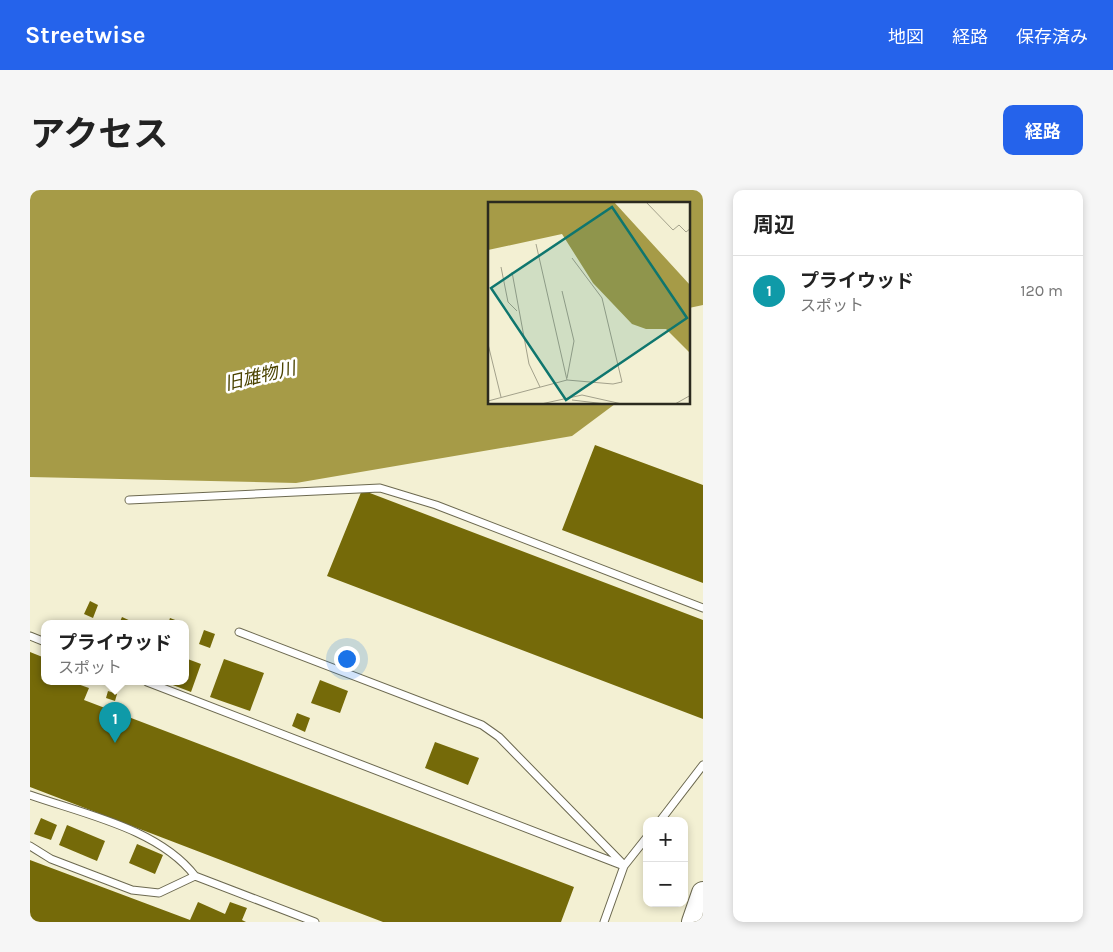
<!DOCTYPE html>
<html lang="ja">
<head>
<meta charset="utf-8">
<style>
  body { margin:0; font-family:Karla,"Noto Sans JP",sans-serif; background:#f6f6f6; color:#222 }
  .controls { position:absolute; right:15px; bottom:15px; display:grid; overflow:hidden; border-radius:10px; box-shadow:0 2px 8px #0003 }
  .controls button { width:45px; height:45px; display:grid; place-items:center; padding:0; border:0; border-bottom:1px solid #e0e0e0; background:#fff; color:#222; font:25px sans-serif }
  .you { position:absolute; left:316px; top:468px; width:18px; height:18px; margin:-12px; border:4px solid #fff; border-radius:50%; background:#1a73e8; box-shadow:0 0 0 8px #1a73e833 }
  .badge { display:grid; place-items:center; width:32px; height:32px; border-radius:50%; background:#2563eb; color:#fff; font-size:16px; font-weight:700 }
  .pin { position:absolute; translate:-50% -41px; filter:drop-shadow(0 1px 2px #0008) }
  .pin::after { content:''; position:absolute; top:26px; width:18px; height:15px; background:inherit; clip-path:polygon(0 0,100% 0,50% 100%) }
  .popup { position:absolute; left:11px; top:430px; width:148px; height:65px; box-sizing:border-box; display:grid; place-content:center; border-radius:10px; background:#fff; filter:drop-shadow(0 1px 4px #0005); font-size:16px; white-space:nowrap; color:#767676 }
  .popup b { font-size:19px; color:#222 }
  .popup::after { content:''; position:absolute; left:50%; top:100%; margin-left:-10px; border:10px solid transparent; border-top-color:#fff }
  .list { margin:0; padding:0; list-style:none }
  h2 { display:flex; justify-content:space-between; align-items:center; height:65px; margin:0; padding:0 20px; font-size:21px }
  h2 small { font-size:16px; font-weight:400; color:#767676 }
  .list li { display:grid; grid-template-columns:32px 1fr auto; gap:15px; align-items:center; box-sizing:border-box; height:70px; padding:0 20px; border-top:1px solid #e0e0e0 }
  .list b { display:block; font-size:19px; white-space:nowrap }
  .list p { margin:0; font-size:16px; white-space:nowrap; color:#767676 }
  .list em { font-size:16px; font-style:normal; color:#767676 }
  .map { position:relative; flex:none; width:673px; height:732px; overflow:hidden; border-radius:10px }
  header { display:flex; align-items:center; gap:30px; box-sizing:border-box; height:70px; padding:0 25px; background:#2563eb; color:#fff }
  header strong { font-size:24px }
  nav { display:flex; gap:28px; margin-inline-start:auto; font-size:18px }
  .intro { display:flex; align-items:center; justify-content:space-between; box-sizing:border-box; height:120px; padding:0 30px }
  h1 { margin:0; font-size:35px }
  .button { padding:12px 22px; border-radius:10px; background:#2563eb; color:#fff; font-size:18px; font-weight:700 }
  main { display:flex; gap:30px; padding:0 30px }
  aside { flex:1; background:#fff; border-radius:10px; box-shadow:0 2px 8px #0003 }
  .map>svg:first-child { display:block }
  .water { fill:#a69b47 }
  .building { fill:#756a09 }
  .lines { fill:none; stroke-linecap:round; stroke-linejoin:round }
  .lane-casing { stroke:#6c6950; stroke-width:9 }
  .primary-casing { stroke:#6c6950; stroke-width:24 }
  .lane { stroke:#fff; stroke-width:7 }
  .primary { stroke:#fff; stroke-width:22 }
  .labels { text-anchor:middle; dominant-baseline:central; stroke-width:5; stroke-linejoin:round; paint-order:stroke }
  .water-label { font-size:18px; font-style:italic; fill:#4b4300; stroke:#fff }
  .inset-road { fill:none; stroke:#a3a18b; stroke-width:1 }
  .view { fill:#0f766e; fill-opacity:0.15; stroke:#0f766e; stroke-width:2.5 }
  .inset-edge { fill:none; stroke:#2b2a1f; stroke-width:2.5 }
</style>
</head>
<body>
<header>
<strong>Streetwise</strong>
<nav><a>地図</a><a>経路</a><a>保存済み</a></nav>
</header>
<div class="intro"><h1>アクセス</h1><a class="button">経路</a></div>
<main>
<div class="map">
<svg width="673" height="732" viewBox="0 0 673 732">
  <rect width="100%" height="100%" fill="#f3f0d3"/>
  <path class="water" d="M 0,0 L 673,0 L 673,115 L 659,118 L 659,14 L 459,14 L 459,214 L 585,214 L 542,246 L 266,293 L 0,287 Z"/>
  <path class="building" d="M 565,255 L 673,295 L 673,393 L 532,340 Z
    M 332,300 L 673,430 L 673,529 L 297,386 Z
    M 60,411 L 68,415 L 63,428 L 54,424 Z
    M 92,427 L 103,432 L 102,434 L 89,434 Z
    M 140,428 L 153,433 L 152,434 L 138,434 Z
    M 174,440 L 185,444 L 180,458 L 169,454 Z
    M 0,462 L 15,468 L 15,492 L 42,492 L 59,498 L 54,510 L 544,697 L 531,732 L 353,732 L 0,597 Z
    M 155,468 L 171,474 L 161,502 L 135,492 L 155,492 Z
    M 194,469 L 234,483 L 220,521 L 180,507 Z
    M 290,490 L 318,501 L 310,523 L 281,513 Z
    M 78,501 L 87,504 L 85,511 L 76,508 Z
    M 267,523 L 280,528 L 275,542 L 262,536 Z
    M 405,552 L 449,568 L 438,595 L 395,578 Z
    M 11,628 L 27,635 L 21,650 L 4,644 Z
    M 37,635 L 75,651 L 67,671 L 29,655 Z
    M 107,654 L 133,665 L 125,684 L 99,673 Z
    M 0,670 L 160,730 L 168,712 L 195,724 L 200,712 L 217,718 L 212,730 L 216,732 L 0,732 Z"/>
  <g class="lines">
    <g class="lane-casing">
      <path id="lane" d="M 99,310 L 350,298 L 406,315 L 673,418
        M 209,442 L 452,535 L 469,547 L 592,673
        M 0,446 L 15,452
        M 117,492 L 594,676
        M 0,605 C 54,624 129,639 165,686 L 285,732
        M 630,631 L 673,575
        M 0,656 L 21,669 L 102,700 L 129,703 L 165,686
        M 574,732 L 594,676 L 617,647"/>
    </g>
    <g class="primary-casing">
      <path id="primary" d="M 663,732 L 673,703"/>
    </g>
    <use href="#lane" class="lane"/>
    <use href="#primary" class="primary"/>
  </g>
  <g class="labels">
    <g class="water-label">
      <text transform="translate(230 186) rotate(-13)">旧雄物川</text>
    </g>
  </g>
  <g transform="translate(458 12)">
    <rect width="202" height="202" fill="#f3f0d3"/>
    <path d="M 0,0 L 126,0 L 202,83 L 202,151 L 178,127 L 158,127 L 144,122 L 105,81 L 74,32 L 0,48 Z" fill="#a69b47"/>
    <path class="inset-road" d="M 158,0 L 185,28 L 191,23 L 198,30 L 203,26M 48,42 L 79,178M 13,65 L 20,100 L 29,109M 24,70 L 41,162 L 52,185M 74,89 L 86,139 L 79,176M 0,142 L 13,195M 84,198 L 118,202M 0,199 L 79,178 L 125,182 L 134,180 L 114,96 L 84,56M 53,202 L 94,193 L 134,202M 187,202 L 203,193"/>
    <path class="view" d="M 124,5 L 199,116 L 78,198 L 3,86 Z"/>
    <rect width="202" height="202" class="inset-edge"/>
  </g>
</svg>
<div class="controls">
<button>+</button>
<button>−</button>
</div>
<div class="you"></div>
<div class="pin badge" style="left:85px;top:553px;background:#0f9aa8">1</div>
<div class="popup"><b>プライウッド</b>スポット</div>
</div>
<aside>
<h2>周辺<small></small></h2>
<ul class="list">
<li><span class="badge" style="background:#0f9aa8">1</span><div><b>プライウッド</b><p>スポット</p></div><em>120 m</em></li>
</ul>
</aside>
</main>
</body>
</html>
